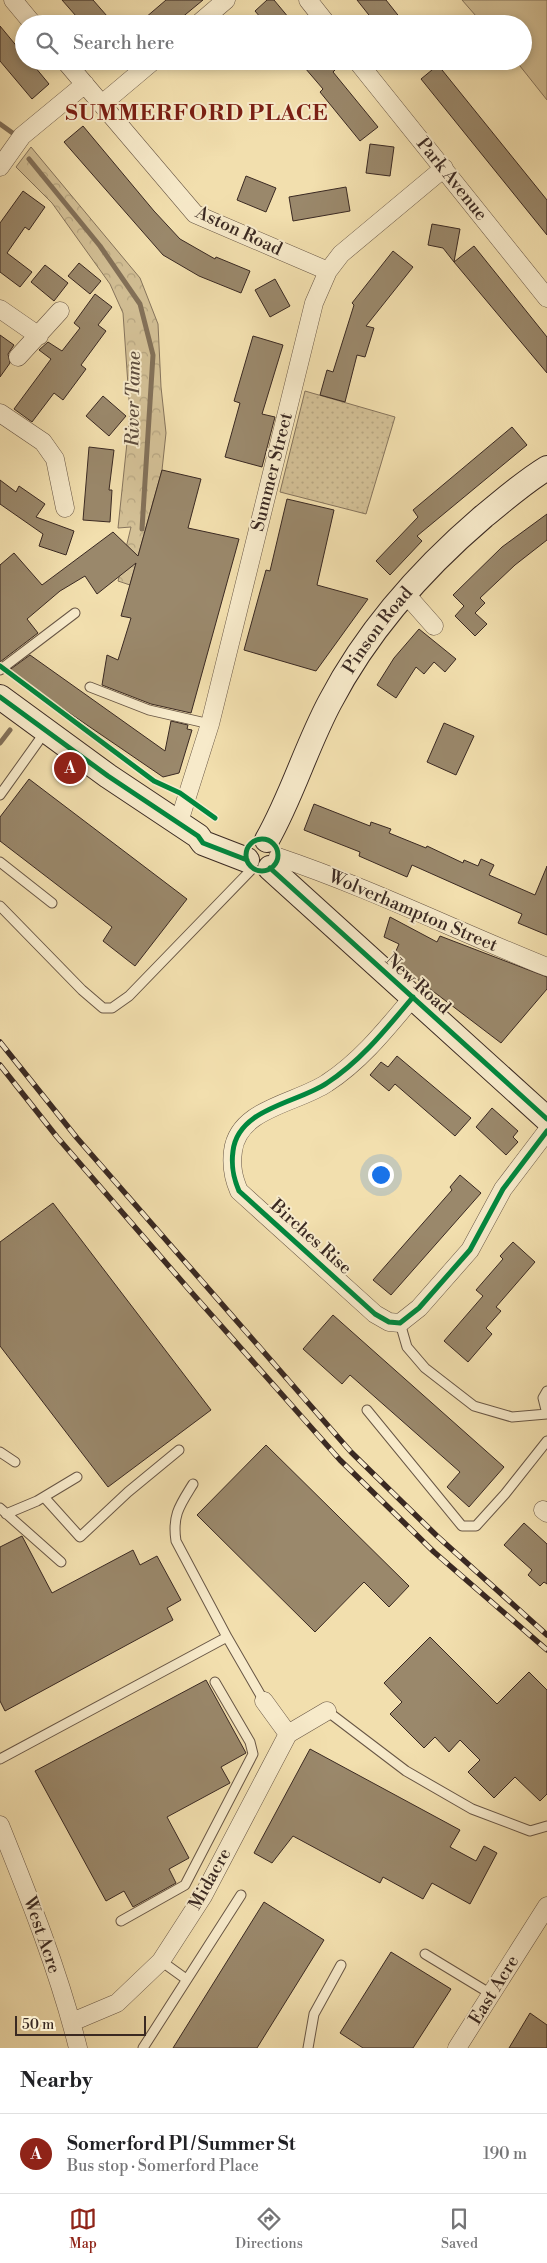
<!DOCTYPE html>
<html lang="en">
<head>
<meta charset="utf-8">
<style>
  body { margin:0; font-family:"Libre Bodoni",serif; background:#f6f6f6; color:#202124 }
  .scale { position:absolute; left:15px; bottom:12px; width:131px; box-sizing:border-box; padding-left:5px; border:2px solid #3a2922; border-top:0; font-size:14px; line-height:18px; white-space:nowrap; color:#3a2922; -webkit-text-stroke:4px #f7eaca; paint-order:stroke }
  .you { position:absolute; left:380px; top:1174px; width:18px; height:18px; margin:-12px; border:4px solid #fff; border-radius:50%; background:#1a73e8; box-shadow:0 0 0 8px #1a73e833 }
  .badge { display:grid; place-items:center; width:32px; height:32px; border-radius:50%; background:#8f2418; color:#fff; font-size:16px; font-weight:700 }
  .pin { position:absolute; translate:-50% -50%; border:2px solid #fff; box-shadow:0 1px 5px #0006 }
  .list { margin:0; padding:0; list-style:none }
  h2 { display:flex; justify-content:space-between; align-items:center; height:65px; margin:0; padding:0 20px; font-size:21px }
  h2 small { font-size:16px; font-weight:400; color:#757577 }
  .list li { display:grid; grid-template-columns:32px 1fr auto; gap:15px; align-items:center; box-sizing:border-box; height:80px; padding:0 20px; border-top:1px solid #e0e0e0 }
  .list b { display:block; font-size:19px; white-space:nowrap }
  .list p { margin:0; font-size:16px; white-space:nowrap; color:#757577 }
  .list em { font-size:16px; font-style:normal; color:#757577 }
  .icon { flex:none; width:28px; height:28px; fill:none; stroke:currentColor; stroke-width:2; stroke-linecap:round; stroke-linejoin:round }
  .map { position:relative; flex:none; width:547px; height:2048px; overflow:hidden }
  .search { position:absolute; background:#fff; box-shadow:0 2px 8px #0003; left:15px; right:15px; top:15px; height:55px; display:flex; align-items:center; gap:12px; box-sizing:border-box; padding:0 18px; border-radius:28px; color:#757577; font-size:19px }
  .sheet { height:145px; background:#fff }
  nav { display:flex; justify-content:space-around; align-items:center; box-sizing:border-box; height:70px; border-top:1px solid #e0e0e0; background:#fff; font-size:14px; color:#757577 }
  nav a { display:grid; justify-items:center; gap:2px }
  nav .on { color:#8f2418 }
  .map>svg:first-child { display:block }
  .grass { fill:url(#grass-dots); stroke:#86745c }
  .forest { fill:url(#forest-crowns); stroke:#86745c }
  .park { fill:#d3c096; stroke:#86745c }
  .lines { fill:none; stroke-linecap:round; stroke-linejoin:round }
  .stream { stroke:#837159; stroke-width:5 }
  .building { fill:#9a886b; stroke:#3a2922 }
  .service-casing { stroke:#685645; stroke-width:11 }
  .minor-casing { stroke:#685645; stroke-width:19 }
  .secondary-casing { stroke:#3a2922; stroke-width:26 }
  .service { stroke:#f7eaca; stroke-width:9 }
  .minor { stroke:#f7eaca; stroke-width:18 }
  .secondary { stroke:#f7eaca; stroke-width:24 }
  .rail-casing { stroke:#3a2922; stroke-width:5.5 }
  .rail { stroke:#f7eaca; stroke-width:4; stroke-dasharray:11; stroke-linecap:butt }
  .cycleway-casing { stroke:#f7eaca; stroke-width:8 }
  .cycleway { stroke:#00873e; stroke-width:5 }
  .labels { text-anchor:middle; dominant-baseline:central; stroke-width:4; stroke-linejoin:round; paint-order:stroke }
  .street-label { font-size:18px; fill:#3a2922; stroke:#f7eaca }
  .water-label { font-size:19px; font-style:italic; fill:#5e4d3e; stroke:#f7eaca }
  .district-label { font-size:22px; font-weight:bold; letter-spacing:1px; fill:#7a1f14; stroke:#f7eaca }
</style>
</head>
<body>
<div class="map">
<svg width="547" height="2048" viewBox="0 0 547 2048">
  <defs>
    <pattern id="grass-dots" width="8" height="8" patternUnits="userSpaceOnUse" patternTransform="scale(1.25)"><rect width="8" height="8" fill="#d3c096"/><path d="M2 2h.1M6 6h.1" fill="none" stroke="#b6a581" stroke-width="1.8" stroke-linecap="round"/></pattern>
    <pattern id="forest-crowns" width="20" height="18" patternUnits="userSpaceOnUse" patternTransform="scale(1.25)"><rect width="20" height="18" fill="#d3c096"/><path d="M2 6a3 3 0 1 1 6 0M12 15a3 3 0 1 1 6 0" fill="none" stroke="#b6a581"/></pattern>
  </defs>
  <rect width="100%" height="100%" fill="#f2dfae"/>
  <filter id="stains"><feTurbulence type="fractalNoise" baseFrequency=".004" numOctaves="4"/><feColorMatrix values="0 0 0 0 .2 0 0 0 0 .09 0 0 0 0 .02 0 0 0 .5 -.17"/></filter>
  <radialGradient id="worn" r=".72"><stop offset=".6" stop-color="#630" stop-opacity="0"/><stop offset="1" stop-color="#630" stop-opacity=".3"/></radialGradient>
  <path class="grass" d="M 305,391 L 395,417 L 366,514 L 280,492 Z"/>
  <path class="forest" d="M 31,147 L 140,278 L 158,324 L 161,387 L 166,433 L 162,470 L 130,585 L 118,581 L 131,527 L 118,528 L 130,414 L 123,313 L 110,284 L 52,203 L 16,167 Z"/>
  <path class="park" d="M 462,0 L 547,0 L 547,100 L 516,61 L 523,61 L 523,24 L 483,24 Z"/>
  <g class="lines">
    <path class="stream" d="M 0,124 L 14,134
      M 29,159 L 100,246 L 140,304 L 153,355 L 142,529
      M 0,743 L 10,730"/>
  </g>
  <path class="building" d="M 62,0 L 93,0 L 114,24 L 83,24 Z
    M 166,0 L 203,0 L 174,24 L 138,24 Z
    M 267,0 L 274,0 L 294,24 L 266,24 L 255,11 Z
    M 357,0 L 386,0 L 405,24 L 376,24 Z
    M 0,26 L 24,55 L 24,61 L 30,61 L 49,84 L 32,99 L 0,61 Z
    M 299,61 L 327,61 L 335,70 L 333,72 L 378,127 L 360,141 L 320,92 L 323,89 Z
    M 438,65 L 547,200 L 547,235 L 421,79 Z
    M 83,126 L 154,211 L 180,239 L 215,259 L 216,257 L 250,271 L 241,293 L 199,276 L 163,255 L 64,142 Z
    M 370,144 L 394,147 L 390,176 L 366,173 Z
    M 246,176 L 276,188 L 266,212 L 237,200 Z
    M 346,187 L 350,211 L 293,221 L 289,197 Z
    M 23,191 L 45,207 L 29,230 L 25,227 L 7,253 L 32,272 L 20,287 L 0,272 L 0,223 Z
    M 432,224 L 460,229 L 454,262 L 443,248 L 428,245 Z
    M 474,246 L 547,337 L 547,373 L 454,262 Z
    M 393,251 L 413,267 L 366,326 L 374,328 L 365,357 L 357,355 L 345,402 L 320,395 L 327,370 L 333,372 L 354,305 L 352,303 Z
    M 79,263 L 101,281 L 90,294 L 68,276 Z
    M 45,265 L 68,283 L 54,301 L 31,282 Z
    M 275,279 L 290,306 L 270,317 L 255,290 Z
    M 95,294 L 112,307 L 98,325 L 106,331 L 81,365 L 86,369 L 63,400 L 54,393 L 32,422 L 14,409 L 51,359 L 39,350 L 48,342 L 62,351 L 80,328 L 74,323 Z
    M 0,335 L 14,345 L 8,354 L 10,363 L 0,377 Z
    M 253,336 L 283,345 L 262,414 L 275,417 L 262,467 L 225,457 L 240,403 L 234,401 Z
    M 103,396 L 126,416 L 109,436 L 86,416 Z
    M 512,427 L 527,445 L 417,536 L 422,541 L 390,575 L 376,561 L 418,517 L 413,510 Z
    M 89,447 L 114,450 L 109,490 L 112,490 L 110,522 L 83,520 Z
    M 162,470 L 201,479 L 188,528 L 239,539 L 191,713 L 151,704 L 102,685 L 107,655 L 118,660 L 131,618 L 121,616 L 136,563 L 97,594 L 85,576 L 60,591 L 27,619 L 38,633 L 0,662 L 0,565 L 14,553 L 42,585 L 113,532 L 138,556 Z
    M 0,480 L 16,492 L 19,486 L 45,504 L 36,517 L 74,531 L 66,555 L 39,546 L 43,534 L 0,504 Z
    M 287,499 L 334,510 L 317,585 L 368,599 L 316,671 L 244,650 L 266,570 L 270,571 Z
    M 547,514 L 547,540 L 515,565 L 480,598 L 485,603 L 475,613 L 487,624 L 475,636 L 455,616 L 464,606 L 453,595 L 502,547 Z
    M 419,629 L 456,659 L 445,672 L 434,662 L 424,674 L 416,667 L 396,698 L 377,685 L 394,658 Z
    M 30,655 L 165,751 L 171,721 L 188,725 L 187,729 L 192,730 L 179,773 L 163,777 L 8,671 Z
    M 444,723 L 474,736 L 456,775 L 427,762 Z
    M 29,779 L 187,899 L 135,966 L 103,941 L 112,927 L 0,841 L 0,817 Z
    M 314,804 L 370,826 L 371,822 L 391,829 L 389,833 L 426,848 L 427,846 L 463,863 L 464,860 L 478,866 L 481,859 L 494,865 L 489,875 L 535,895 L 547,866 L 547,935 L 518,923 L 522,914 L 412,865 L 407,877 L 359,856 L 360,852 L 304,830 Z
    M 390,917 L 437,942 L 440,936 L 547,977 L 547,989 L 501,1043 L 392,960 L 399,944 L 384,937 Z
    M 397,1056 L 471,1118 L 455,1136 L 395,1084 L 389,1091 L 370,1075 L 381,1062 L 388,1067 Z
    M 492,1108 L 518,1131 L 513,1137 L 518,1142 L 506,1155 L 476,1127 Z
    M 460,1175 L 481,1193 L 391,1295 L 373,1280 L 452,1190 L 450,1187 Z
    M 53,1203 L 211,1410 L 108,1487 L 0,1346 L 0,1242 Z
    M 513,1242 L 535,1262 L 496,1307 L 501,1311 L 486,1328 L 492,1334 L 468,1362 L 444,1341 L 483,1296 L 476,1290 L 503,1259 L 500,1256 Z
    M 333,1315 L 504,1467 L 469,1507 L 447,1487 L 460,1472 L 350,1375 L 342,1384 L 303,1349 Z
    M 266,1445 L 409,1586 L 389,1607 L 364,1582 L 315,1632 L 197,1515 Z
    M 524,1523 L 547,1544 L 547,1584 L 544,1582 L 540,1586 L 528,1575 L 532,1570 L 504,1545 Z
    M 22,1536 L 52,1593 L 133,1550 L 140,1565 L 157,1556 L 181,1600 L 167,1608 L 173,1620 L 5,1711 L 0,1701 L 0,1547 Z
    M 430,1637 L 497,1704 L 529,1672 L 547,1690 L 547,1794 L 540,1801 L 515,1777 L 494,1798 L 468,1772 L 480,1760 L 460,1740 L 449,1752 L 435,1737 L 424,1748 L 390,1714 L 402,1702 L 384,1683 Z
    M 206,1680 L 246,1753 L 221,1767 L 230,1783 L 167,1817 L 189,1858 L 169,1869 L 176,1883 L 133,1907 L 124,1891 L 106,1901 L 35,1771 Z
    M 310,1749 L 460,1830 L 450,1847 L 476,1861 L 484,1846 L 497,1853 L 470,1904 L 432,1883 L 423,1899 L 383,1877 L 380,1883 L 293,1836 L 272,1863 L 254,1853 Z
    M 264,1902 L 324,1940 L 257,2048 L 173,2048 Z
    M 391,1952 L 451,1989 L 413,2048 L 363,2048 L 340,2033 Z
    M 530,2013 L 547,2025 L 547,2048 L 509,2048 Z"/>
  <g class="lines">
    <g class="service-casing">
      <path id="service" d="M 0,670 L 75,613
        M 90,687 L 149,710 L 210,724
        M 0,795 L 45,732
        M 0,862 L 52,903
        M 0,906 L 82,990 L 103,1008 L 112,1008 L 129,996 L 253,868
        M 400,1323 L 407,1347 L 425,1368 L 474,1406 L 512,1417 L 547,1414
        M 547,1391 L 543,1398 L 547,1414
        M 367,1410 L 462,1526 L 476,1526 L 505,1494 L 547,1441
        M 0,1452 L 15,1462
        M 193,1484 C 180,1505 172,1515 176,1541 L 227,1637
        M 44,1497 L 80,1537 L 128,1492 L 179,1450
        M 0,1508 L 61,1562
        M 6,1514 L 37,1501 L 77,1477
        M 327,1711 L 406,1771 L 472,1809 L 530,1831 L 547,1826
        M 0,1759 L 227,1637 L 264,1701
        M 121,1921 L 185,1885 L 253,1754 L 250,1742 L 215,1682
        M 425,1954 L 491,1994
        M 161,1961 L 186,1979
        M 143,2048 L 241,1895
        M 308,2048 L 314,2014 L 341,1965"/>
    </g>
    <g class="minor-casing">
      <path id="minor" d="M 13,0 L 33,24
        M 308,0 L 327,24
        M 198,24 L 226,0
        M 65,61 L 195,214 L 328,271
        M 357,61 L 547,298
        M 102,104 L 153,61
        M 0,167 L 22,136 L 85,84
        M 0,309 L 39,336
        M 18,357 L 60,311
        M 0,413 L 43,442 L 55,459 L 65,508
        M 404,592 L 434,626
        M 178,825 L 210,724 L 314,303 L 328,271 L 341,254 L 444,168
        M 278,857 C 370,888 457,931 547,967
        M 413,997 C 387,1028 361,1061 327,1083 C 298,1103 238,1108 233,1151 C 231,1166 233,1177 239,1191 L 375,1314 L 389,1322 L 400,1323 L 419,1308 L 470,1250 L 503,1189 L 547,1131
        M 543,1510 L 547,1513
        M 288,1734 L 327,1711
        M 0,1825 C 29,1897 59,1972 78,2048
        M 72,2022 L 117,2003 L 161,1961 L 203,1896 L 288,1734 L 264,1701
        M 457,2048 L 547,1906"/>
    </g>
    <g class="secondary-casing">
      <g id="secondary">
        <path d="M 0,697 L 108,776 L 198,836 L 203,843 L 247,860"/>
        <path id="s1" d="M 267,840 C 292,796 306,747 330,702 C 368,629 422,569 484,516 C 505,499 524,482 547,468"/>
        <path d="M 270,868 L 547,1119"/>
      </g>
    </g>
    <use href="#service" class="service"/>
    <use href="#minor" class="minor"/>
    <use href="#secondary" class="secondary"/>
    <g class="rail-casing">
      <path id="rail" d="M 0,1042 L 77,1138 L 351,1452 L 437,1536 L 547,1635
        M 0,1065 L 57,1137 L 192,1293 L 340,1460 L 434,1552 L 547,1650"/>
    </g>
    <use href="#rail" class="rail"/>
    <g class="cycleway-casing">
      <path id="cycleway" d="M 0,666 L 154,781 L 180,793 L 215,818
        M 0,697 L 108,776 L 198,836 L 203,843 L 247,860
        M246 855a16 16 0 1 1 32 0a16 16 0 1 1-32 0Z
        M 270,868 L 547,1119
        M 413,997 C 387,1028 361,1061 327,1083 C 298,1103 238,1108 233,1151 C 231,1166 233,1177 239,1191 L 375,1314 L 389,1322 L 400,1323 L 419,1308 L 470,1250 L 503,1189 L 547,1131"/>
    </g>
    <use href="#cycleway" class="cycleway"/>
  </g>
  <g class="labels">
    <g class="street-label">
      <text transform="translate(452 179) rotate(51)">Park Avenue</text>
      <text transform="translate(239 231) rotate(25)">Aston Road</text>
      <text transform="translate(272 472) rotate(-76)">Summer Street</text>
      <text stroke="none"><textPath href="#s1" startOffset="238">Pinson Road</textPath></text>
      <text transform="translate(413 911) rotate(23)">Wolverhampton Street</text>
      <text transform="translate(418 984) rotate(42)">New Road</text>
      <text transform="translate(311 1237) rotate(42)">Birches Rise</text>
      <text transform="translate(210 1879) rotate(-61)">Midacre</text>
      <text transform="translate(42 1935) rotate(71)">West Acre</text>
      <text transform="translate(494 1990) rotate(-58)">East Acre</text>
    </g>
    <g class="water-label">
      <text transform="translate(133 399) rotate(-89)">River Tame</text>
    </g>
    <g class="district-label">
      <text x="197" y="113">SUMMERFORD PLACE</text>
    </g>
  </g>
  <rect width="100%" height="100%" filter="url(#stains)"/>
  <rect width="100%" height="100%" fill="url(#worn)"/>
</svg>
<div class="scale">50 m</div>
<div class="you"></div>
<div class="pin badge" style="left:70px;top:768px">A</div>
<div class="search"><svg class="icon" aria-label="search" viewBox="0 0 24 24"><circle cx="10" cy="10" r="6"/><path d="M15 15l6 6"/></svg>Search here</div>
</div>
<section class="sheet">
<h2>Nearby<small></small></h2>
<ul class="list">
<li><span class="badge">A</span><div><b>Somerford Pl / Summer St</b><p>Bus stop · Somerford Place</p></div><em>190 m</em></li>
</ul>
</section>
<nav>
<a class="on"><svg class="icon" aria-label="map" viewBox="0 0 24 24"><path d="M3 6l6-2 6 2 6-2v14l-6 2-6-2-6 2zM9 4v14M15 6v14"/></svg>Map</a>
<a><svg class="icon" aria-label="directions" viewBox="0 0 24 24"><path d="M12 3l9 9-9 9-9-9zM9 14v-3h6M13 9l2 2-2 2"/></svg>Directions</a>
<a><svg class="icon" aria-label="saved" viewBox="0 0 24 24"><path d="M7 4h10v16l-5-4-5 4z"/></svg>Saved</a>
</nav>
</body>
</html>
